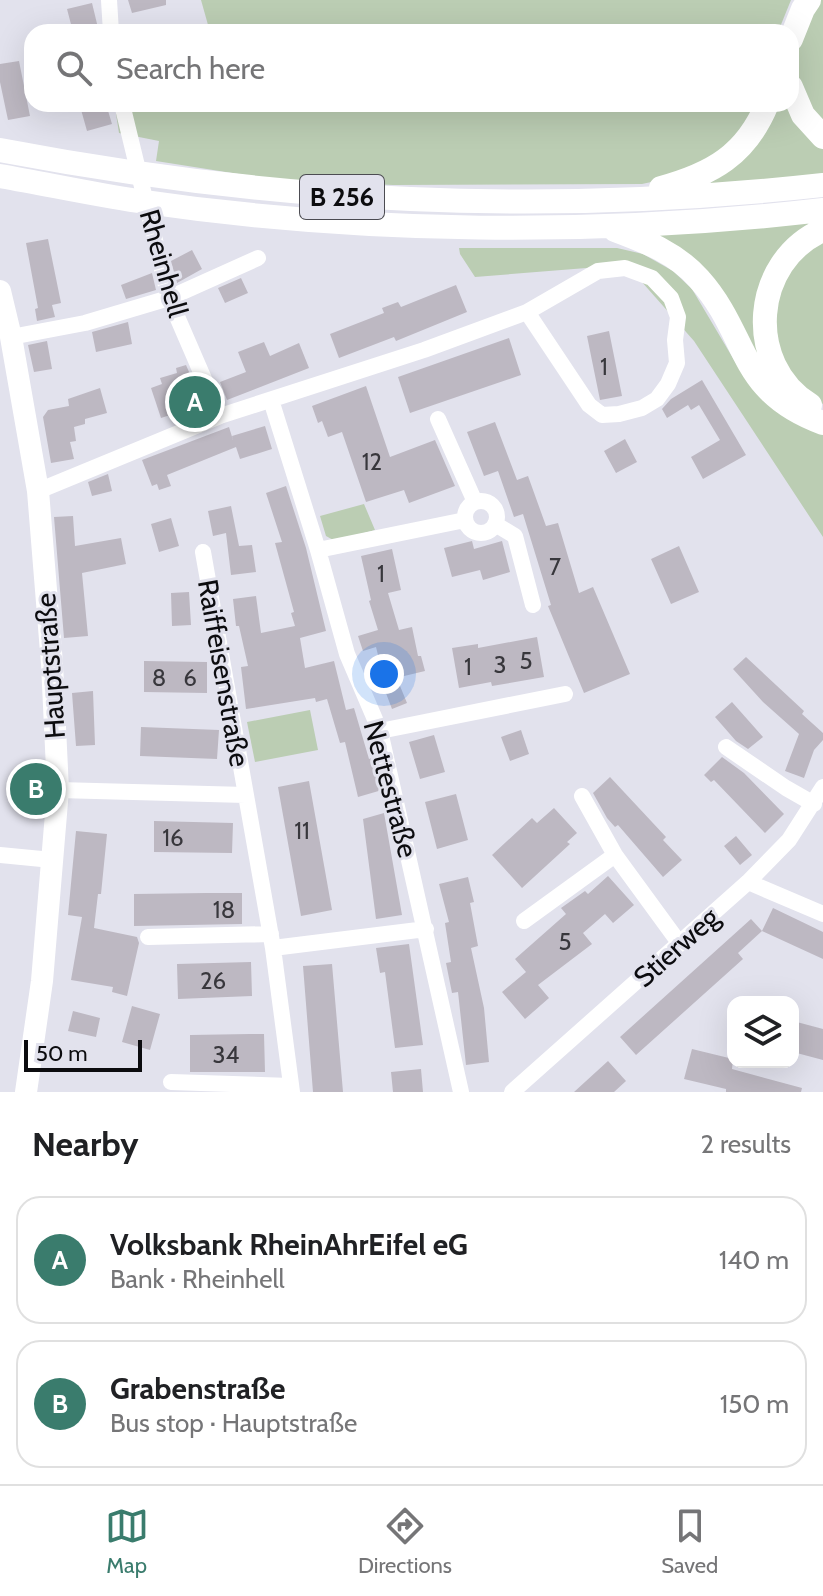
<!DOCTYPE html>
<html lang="en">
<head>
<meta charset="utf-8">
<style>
  body { margin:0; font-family:Cabin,sans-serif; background:#f6f6f6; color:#202124 }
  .controls { position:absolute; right:24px; bottom:24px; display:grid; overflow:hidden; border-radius:16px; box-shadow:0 8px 32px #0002 }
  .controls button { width:72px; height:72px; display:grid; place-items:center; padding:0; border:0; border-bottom:2px solid #e0e0e0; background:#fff; color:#202124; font:40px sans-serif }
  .scale { position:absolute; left:24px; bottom:20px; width:118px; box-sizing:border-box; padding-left:8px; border:4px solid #0c0c0f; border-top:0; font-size:22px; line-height:28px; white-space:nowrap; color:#0c0c0f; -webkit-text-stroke:6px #e2e2ed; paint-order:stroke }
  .you { position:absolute; left:384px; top:674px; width:28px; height:28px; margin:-20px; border:6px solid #fff; border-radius:50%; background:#1a73e8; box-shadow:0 0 0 12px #1a73e833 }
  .badge { display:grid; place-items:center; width:52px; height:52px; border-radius:50%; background:#3a7c6d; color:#fff; font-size:26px; font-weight:700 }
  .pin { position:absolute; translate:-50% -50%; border:4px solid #fff; box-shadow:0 2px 8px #0006 }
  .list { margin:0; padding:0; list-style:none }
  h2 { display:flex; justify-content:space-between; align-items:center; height:104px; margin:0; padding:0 32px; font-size:34px }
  h2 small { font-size:26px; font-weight:400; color:#757577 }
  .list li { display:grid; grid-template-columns:52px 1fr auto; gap:24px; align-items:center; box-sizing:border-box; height:128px; margin:0 16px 16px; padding:0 16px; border:2px solid #e0e0e0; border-radius:24px }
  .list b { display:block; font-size:30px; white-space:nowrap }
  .list p { margin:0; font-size:26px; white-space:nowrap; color:#757577 }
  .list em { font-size:26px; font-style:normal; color:#757577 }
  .icon { flex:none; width:44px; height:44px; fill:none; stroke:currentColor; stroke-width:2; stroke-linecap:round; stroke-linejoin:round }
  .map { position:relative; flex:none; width:823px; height:1092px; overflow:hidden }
  .search { position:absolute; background:#fff; box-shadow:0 8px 32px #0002; left:24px; right:24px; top:24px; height:88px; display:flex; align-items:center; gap:20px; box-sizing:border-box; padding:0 28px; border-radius:24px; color:#757577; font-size:30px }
  .sheet { height:392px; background:#fff }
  nav { display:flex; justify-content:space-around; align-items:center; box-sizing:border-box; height:112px; border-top:2px solid #e0e0e0; background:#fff; font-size:22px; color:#757577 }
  nav a { display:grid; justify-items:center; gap:4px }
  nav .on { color:#3a7c6d }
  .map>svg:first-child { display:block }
  .green { fill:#bbcdb3 }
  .building { fill:#bdb8c2 }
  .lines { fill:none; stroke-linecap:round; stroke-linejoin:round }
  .minor { stroke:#fff; stroke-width:16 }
  .major { stroke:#fff; stroke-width:22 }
  .highway { stroke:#fff; stroke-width:24 }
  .labels { text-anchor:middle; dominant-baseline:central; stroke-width:6; stroke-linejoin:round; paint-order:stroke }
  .number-label { font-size:24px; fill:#38373c }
  .shield { fill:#e2e2ed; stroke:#4c4c52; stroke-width:2 }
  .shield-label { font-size:26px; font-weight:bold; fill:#0c0c0f }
  .street-label { font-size:28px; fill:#0c0c0f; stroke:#e2e2ed }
</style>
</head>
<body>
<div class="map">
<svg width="823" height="1092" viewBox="0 0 823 1092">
  <rect width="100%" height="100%" fill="#e2e2ed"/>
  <path class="green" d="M 201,0 L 791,0 L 778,32 L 210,32 Z
    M 816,0 L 823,0 L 823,125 C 789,72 783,57 816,0 Z
    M 155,104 L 757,104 L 732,143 L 679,176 L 642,184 L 393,185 L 276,180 L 156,161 L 159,141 L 119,133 L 116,114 Z
    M 774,104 L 791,104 L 823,148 L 823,174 L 712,186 L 710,179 Z
    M 816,219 L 773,263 L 772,374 L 652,232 Z
    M 823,240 L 823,404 L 806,392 L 780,359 L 774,308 L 792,261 Z
    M 459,248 L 617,248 L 643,254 L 673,271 L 692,289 L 737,365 L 823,429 L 823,537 L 694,341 L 641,281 L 599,267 L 475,277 L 460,254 Z
    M 364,504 L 375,530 L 335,541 L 326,536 L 320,516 Z
    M 310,710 L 318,750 L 255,762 L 247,722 Z"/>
  <path class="building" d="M 128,0 L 166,0 L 166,5 L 132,13 Z
    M 92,3 L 99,32 L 73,32 L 67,9 Z
    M 19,61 L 30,116 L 8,120 L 0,82 L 0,64 Z
    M 89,104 L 106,104 L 112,124 L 87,131 L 80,106 Z
    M 48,239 L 61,303 L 52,305 L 55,317 L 37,321 L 35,309 L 38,308 L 26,243 Z
    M 192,250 L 202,269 L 177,283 L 171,261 Z
    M 152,273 L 156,290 L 126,299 L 121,285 Z
    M 241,278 L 248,293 L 225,303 L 218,288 Z
    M 456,285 L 467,312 L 396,341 L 394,337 L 339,358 L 330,334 L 384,313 L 382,308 L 398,302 L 401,307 Z
    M 128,322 L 132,344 L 96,352 L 92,332 Z
    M 609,331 L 622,396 L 600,400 L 587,336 Z
    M 509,338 L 521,375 L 410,413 L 398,377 Z
    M 47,341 L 52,369 L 34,372 L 28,345 Z
    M 264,342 L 270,356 L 299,343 L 309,368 L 227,400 L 220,382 L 246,372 L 238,352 Z
    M 186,365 L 203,404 L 161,418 L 151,388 L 162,384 L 160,378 L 177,373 L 176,368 Z
    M 702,380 L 746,455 L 703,479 L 691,457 L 720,440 L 699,405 L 691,410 L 688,405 L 667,418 L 662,409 L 671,399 Z
    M 366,386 L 390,457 L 435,440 L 455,486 L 409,503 L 404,490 L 366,502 L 342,432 L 328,437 L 322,421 L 318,423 L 312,406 Z
    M 100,388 L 107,413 L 85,419 L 85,424 L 74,427 L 76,441 L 70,442 L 74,459 L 51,463 L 43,417 L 48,410 L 69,406 L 68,399 Z
    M 495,422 L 517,480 L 528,476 L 546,526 L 558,523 L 579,593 L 593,587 L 630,674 L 584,693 L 548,606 L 551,605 L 523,514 L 514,517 L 498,471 L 484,476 L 467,432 Z
    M 265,426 L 272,449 L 240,459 L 236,447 L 167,475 L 171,486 L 159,490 L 157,484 L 152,486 L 142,460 L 229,427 L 233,440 L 232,436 Z
    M 625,439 L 637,462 L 616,473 L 604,451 Z
    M 108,474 L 112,491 L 92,496 L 88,482 Z
    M 286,486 L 306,548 L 326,631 L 300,638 L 305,668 L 334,661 L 346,710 L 354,708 L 369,759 L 375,757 L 382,790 L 358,797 L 345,742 L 340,743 L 327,699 L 316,702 L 315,698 L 246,709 L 241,667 L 248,666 L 239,626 L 236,626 L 233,599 L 256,596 L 261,633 L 295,626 L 291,613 L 294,612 L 275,543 L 282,542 L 266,493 Z
    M 231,506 L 239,546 L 252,545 L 256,572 L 231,575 L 226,533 L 213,536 L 208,511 Z
    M 73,516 L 75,546 L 121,538 L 126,564 L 82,573 L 88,636 L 64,638 L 54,517 Z
    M 171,518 L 179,546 L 159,552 L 151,524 Z
    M 472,541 L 474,549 L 502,541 L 510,572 L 483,580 L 480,570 L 452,577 L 444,548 Z
    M 679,546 L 699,592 L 671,604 L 651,559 Z
    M 392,549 L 401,590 L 388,593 L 399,630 L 412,627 L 418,656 L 421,656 L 425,671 L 400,677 L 401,681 L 398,681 L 407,703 L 392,709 L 384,688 L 386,687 L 376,647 L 363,651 L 358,636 L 378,630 L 369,601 L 371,600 L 361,556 Z
    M 189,592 L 191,625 L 172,626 L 171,593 Z
    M 537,637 L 544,677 L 492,686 L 491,682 L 459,688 L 452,648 L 478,644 L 478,648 Z
    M 746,657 L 804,711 L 802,714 L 823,733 L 823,740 L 814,750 L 804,778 L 785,771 L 799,734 L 763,702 L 733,669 Z
    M 144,661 L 207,662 L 207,693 L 144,692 Z
    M 93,691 L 95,745 L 76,746 L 72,693 Z
    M 732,702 L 763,737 L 748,749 L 736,741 L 715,717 Z
    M 141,727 L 219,730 L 217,759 L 140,756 Z
    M 521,730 L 529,754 L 510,761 L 501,737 Z
    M 434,735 L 445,772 L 420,779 L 409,742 Z
    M 722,757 L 744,773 L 784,814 L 765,833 L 714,780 L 711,782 L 704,775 Z
    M 610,777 L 666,837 L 663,840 L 682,860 L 663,877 L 618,825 L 615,827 L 607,818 L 593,793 Z
    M 309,781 L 332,910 L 301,916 L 278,787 Z
    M 456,794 L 468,840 L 437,849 L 425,802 Z
    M 554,808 L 577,833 L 567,842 L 570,844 L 522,888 L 492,855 L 532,818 L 537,823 Z
    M 384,813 L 402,915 L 376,919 L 363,819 Z
    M 154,821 L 233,823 L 232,853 L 154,852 Z
    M 76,831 L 107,834 L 101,894 L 98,894 L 94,928 L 137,937 L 139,943 L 127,996 L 112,992 L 113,987 L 71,980 L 82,917 L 68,915 Z
    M 736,836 L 752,855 L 740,865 L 724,846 Z
    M 608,876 L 634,905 L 613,923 L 605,914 L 583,933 L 592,944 L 538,985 L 549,998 L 525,1019 L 502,992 L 526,972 L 515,959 L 566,914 L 561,908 L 585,891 L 588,894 Z
    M 468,877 L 474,902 L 470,903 L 478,946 L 471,948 L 484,1008 L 489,1062 L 466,1065 L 458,992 L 452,993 L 446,963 L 451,962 L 445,923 L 449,922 L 439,884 Z
    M 206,893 L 242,893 L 242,924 L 134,926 L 134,894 Z
    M 773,908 L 823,932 L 823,959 L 762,931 Z
    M 751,919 L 762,931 L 738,953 L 743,959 L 636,1055 L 620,1037 Z
    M 409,944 L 423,1045 L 395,1048 L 385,972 L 380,973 L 376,948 Z
    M 251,962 L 252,996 L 178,999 L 177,964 Z
    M 332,964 L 343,1092 L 313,1092 L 303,966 Z
    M 132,1006 L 160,1014 L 150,1050 L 122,1042 Z
    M 73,1011 L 100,1018 L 96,1037 L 68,1031 Z
    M 793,1021 L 823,1029 L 823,1060 L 793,1052 Z
    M 250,1034 L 264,1034 L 265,1072 L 190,1072 L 190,1035 Z
    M 692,1049 L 733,1059 L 732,1069 L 802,1088 L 801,1092 L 726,1092 L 726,1089 L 684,1079 Z
    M 608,1061 L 626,1081 L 614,1092 L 574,1092 Z
    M 421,1069 L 423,1092 L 393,1092 L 391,1072 Z"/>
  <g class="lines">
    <path class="minor" d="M 109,0 L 111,32
      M 122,104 L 169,298 L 220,416
      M 11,337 L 85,323 L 169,298 L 258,258
      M 271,400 L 318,550 L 347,654 L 380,731 L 461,1092
      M 438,419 L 475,502
      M 38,491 L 220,416 L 424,350 L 527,312 L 598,271 L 625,268 L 652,278 L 671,298 L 678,317 L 675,340 L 677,363 L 668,384 L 657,399 L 642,408 L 619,414 L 602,415 L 589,405 L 527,312
      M465 517a16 16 0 1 1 32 0a16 16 0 1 1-32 0Z
      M 495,524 L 515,536 L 533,605
      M 318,550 L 465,520
      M 203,552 L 273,948 L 292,1092
      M 380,731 L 565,694
      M 726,747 L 786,788 L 814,804
      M 58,790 L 246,795
      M 582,796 L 615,855 L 680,944
      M 0,855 L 52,860
      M 748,882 L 823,914
      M 524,921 L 615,855
      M 148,937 L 271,934
      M 273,948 L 426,929
      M 171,1082 L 291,1086
      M 512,1092 L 748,882 L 789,840 L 823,787"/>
    <path class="major" d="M 0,291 L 11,337 L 38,491 L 52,664 L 58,790 L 42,981 L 26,1092"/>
    <path class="highway" d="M 791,39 L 803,9 L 809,0
      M 791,87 L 803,115 L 823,137
      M 0,150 C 278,203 542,216 823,185
      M 0,176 C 46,184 92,194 138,201 C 363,234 597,236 823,210
      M 661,188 C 712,174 746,155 767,104
      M 615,230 C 647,242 676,253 699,279 C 750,336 736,391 823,423
      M 810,405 C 744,364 752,261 823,230"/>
  </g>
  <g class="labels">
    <g class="number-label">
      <text x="604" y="366">1</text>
      <text x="372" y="461">12</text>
      <text x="555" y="566">7</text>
      <text x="381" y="573">1</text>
      <text x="526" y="660">5</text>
      <text x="500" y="664">3</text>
      <text x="468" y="666">1</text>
      <text x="159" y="677">8</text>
      <text x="190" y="677">6</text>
      <text x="302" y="830">11</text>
      <text x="173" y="837">16</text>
      <text x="224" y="909">18</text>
      <text x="565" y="941">5</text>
      <text x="213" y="980">26</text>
      <text x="226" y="1054">34</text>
    </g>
    <rect class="shield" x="300" y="175" width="84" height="44" rx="6"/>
    <g class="shield-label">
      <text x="342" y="197">B 256</text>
    </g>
    <g class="street-label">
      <text transform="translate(164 263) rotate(74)">Rheinhell</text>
      <text transform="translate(50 666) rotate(-94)">Hauptstraße</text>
      <text transform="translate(224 673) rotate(80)">Raiffeisenstraße</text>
      <text transform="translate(391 789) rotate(75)">Nettestraße</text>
      <text transform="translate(676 947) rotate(-42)">Stierweg</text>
    </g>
  </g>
</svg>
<div class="controls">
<button><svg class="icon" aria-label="layers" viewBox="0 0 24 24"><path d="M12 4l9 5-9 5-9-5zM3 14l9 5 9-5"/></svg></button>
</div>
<div class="scale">50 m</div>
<div class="you"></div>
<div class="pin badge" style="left:195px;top:402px">A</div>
<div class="pin badge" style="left:36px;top:789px">B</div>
<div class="search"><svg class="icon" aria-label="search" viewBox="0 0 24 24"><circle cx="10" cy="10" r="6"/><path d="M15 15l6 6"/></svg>Search here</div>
</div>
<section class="sheet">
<h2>Nearby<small>2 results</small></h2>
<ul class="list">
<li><span class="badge">A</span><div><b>Volksbank RheinAhrEifel eG</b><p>Bank · Rheinhell</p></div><em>140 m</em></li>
<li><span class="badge">B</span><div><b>Grabenstraße</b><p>Bus stop · Hauptstraße</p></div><em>150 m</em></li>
</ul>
</section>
<nav>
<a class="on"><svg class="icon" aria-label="map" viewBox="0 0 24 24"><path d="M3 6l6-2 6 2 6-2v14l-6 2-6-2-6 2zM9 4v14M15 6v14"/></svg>Map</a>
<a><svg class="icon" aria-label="directions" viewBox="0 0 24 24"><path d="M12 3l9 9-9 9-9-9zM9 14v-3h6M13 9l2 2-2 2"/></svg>Directions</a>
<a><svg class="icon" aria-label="saved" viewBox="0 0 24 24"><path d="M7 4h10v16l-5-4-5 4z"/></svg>Saved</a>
</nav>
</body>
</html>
